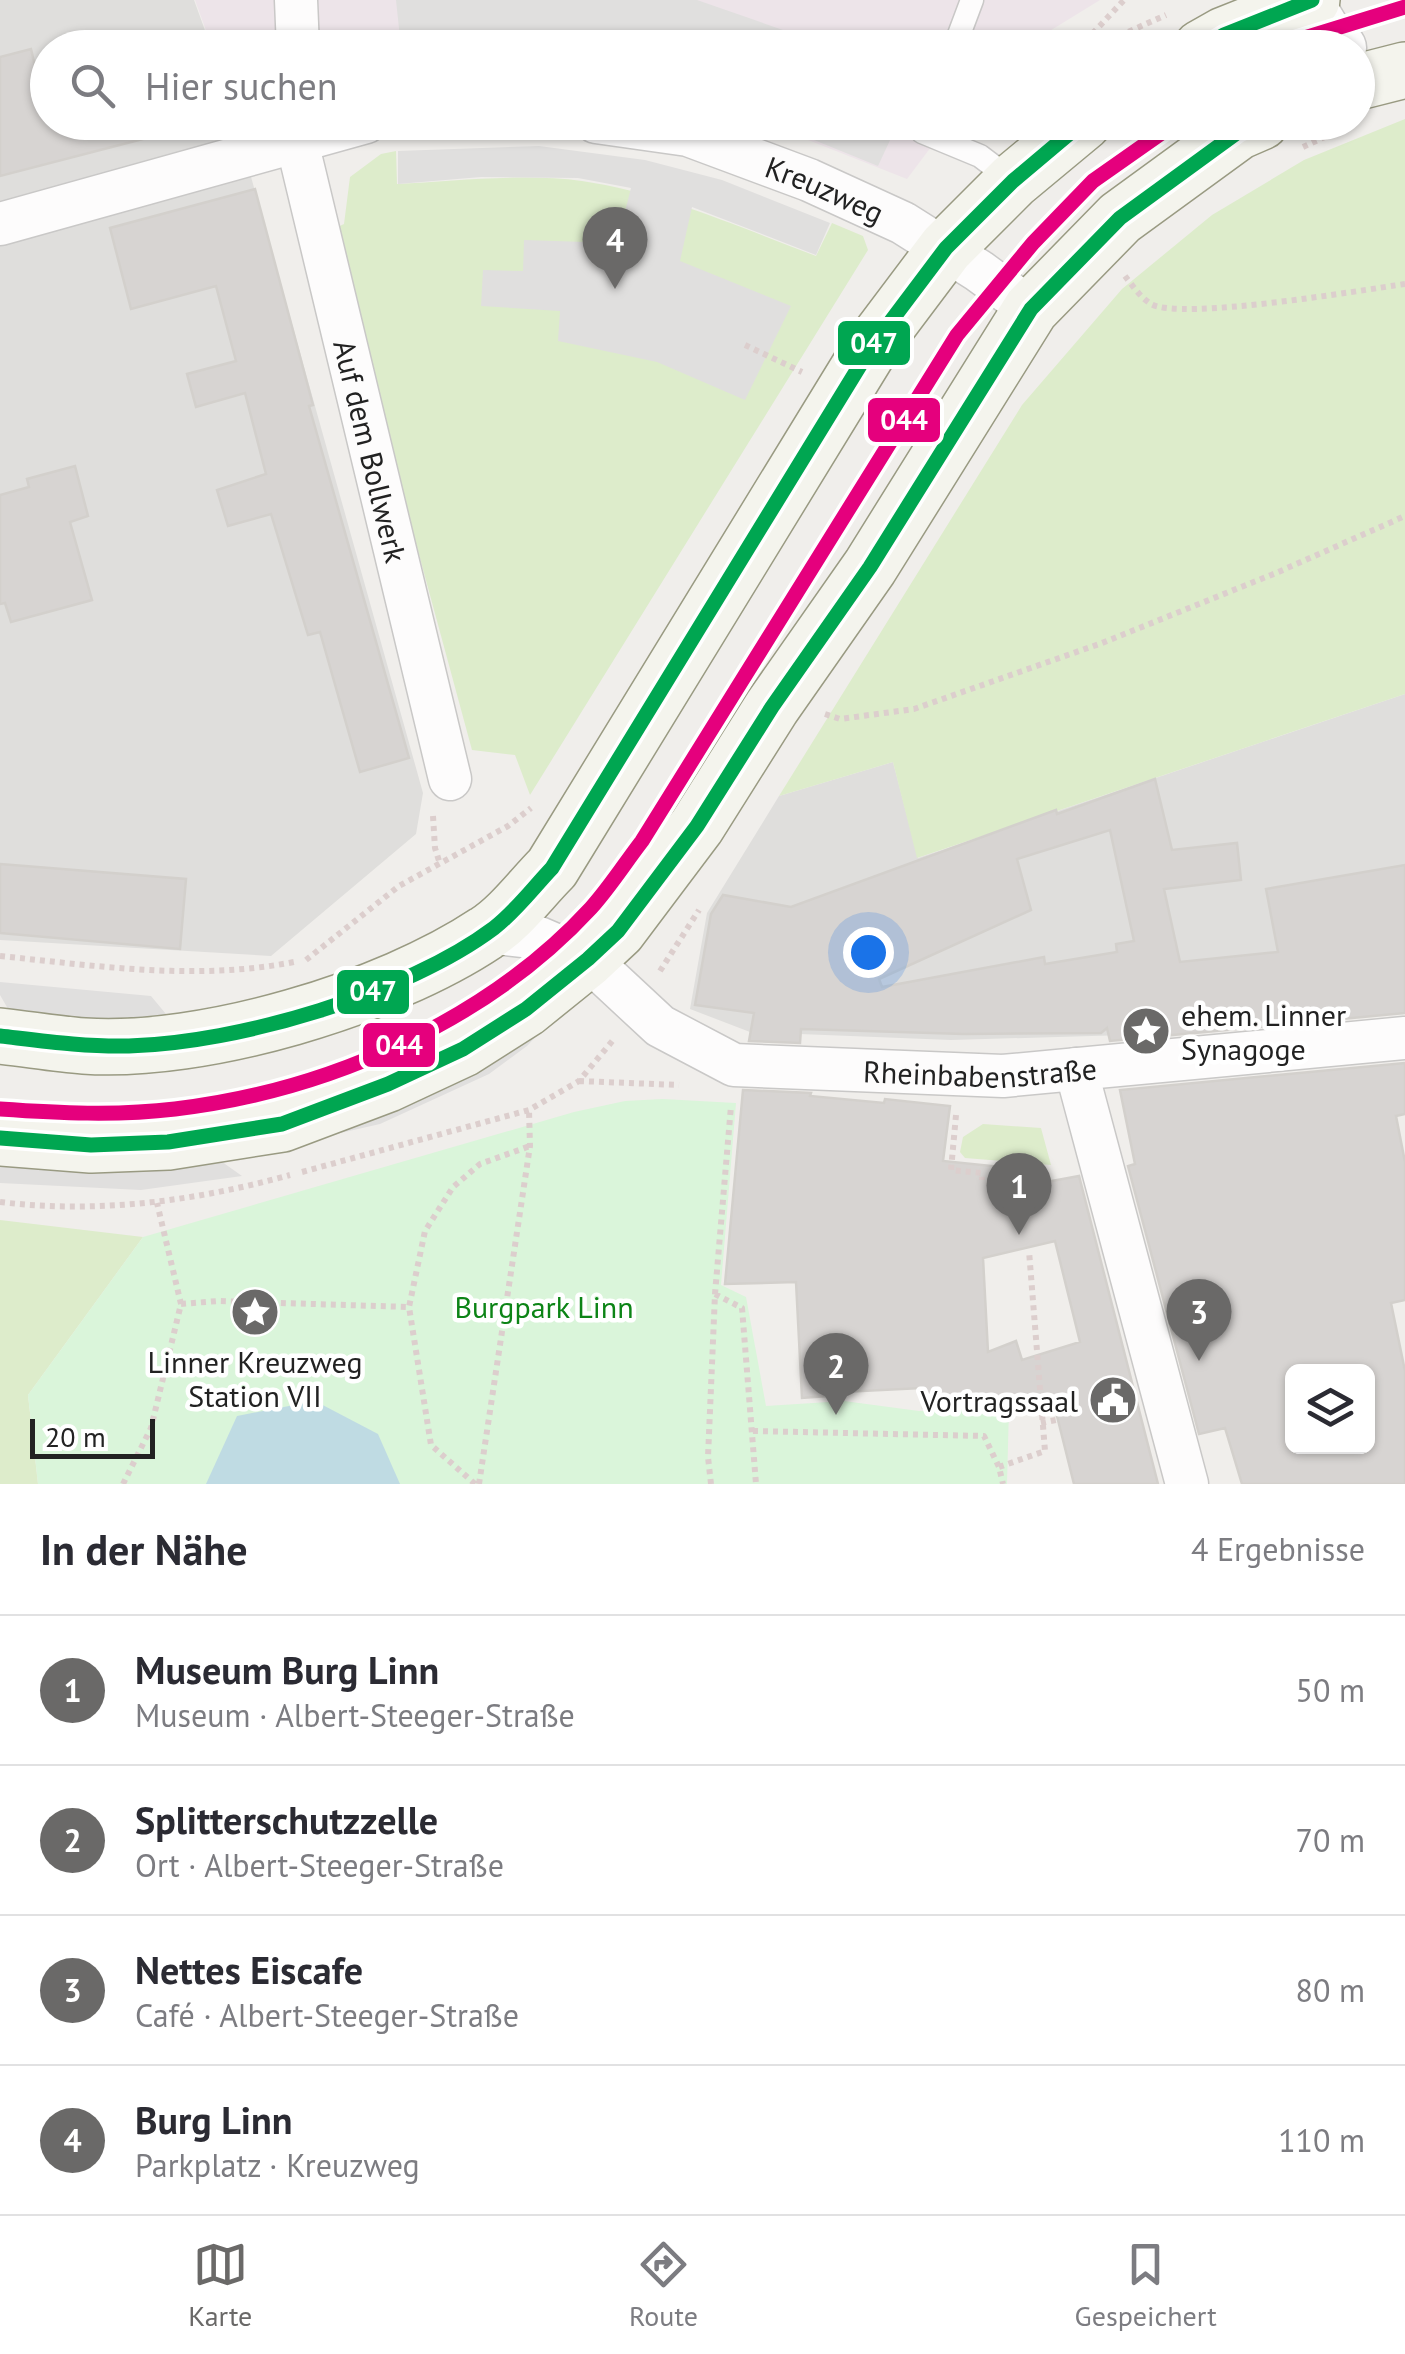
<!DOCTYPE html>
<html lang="de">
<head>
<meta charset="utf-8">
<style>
  body { margin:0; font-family:"PT Sans",sans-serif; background:#f7f7f7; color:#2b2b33 }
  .controls { position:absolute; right:30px; bottom:30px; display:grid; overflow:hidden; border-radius:15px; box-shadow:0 2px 8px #0004 }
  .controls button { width:90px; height:90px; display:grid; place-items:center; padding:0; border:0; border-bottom:2px solid #e1e1e2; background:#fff; color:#2b2b33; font:50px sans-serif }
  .scale { position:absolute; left:30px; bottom:25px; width:125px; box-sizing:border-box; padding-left:10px; border:5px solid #222; border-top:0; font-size:28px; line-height:35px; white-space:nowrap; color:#222; -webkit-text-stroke:8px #fff; paint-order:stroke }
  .you { position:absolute; left:868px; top:952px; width:35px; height:35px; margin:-25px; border:8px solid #fff; border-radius:50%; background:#1a73e8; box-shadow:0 0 0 15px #1a73e833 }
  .badge { display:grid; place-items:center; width:65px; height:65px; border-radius:50%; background:#6a6968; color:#fff; font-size:32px; font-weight:700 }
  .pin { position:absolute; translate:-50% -82px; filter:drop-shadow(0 2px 5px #0008) }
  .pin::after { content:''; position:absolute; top:52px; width:35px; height:30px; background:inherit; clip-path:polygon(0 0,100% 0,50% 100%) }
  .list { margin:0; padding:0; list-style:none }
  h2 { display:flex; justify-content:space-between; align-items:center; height:130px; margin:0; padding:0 40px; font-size:42px }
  h2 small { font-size:32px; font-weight:400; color:#7c7c81 }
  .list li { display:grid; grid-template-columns:65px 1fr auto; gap:30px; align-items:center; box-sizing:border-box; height:150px; padding:0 40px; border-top:2px solid #e1e1e2 }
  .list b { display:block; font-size:38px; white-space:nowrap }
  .list p { margin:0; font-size:32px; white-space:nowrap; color:#7c7c81 }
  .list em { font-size:32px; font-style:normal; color:#7c7c81 }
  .icon { flex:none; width:55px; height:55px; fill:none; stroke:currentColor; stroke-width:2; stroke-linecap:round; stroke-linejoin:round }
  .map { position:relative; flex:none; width:1405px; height:1484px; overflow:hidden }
  .search { position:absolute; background:#fff; box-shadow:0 2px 8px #0004; left:30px; right:30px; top:30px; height:110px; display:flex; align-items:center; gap:25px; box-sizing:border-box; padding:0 35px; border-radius:55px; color:#7c7c81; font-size:38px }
  .sheet { height:730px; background:#fff }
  nav { display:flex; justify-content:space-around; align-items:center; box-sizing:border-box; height:140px; border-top:2px solid #e1e1e2; background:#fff; font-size:28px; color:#7c7c81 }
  nav a { display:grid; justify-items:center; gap:5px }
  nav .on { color:#6a6968 }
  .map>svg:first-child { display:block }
  .residential { fill:#dfdedc }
  .industrial { fill:#ede4e9 }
  .grass { fill:#ddeccb }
  .park { fill:#daf5da }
  .parking { fill:#e0dfde }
  .water { fill:#bfdbe3 }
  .building { fill:#d7d4d2; stroke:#d3d0cc; stroke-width:2.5; fill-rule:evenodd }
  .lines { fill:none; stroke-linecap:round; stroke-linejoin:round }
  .service-casing { stroke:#c9c8c7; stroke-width:25 }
  .minor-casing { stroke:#c9c8c7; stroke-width:45 }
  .tertiary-casing { stroke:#c9c8c7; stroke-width:55 }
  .secondary-casing { stroke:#999a82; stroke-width:58 }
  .path { stroke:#dccecd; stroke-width:6; stroke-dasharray:5 5; stroke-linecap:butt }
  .service { stroke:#fdfcfc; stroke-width:22 }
  .minor { stroke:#fdfcfc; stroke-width:42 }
  .tertiary { stroke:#fdfcfc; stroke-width:52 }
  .secondary { stroke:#f4f4ed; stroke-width:55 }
  .bus-1-casing { stroke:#fff; stroke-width:22 }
  .bus-1 { stroke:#00a651; stroke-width:15 }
  .tram-1-casing { stroke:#fff; stroke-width:22 }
  .tram-1 { stroke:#e5007d; stroke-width:15 }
  .labels { text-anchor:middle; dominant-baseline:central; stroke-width:9; stroke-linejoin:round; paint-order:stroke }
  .street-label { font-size:30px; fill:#222; stroke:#fff }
  .poi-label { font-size:30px; fill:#222; stroke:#fff; text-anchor:start }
  .park-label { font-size:30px; fill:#0c8416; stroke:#fff }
  .line-badge { stroke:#fff; stroke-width:4 }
  .badge-label { font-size:28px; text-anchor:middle; font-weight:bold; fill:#fff }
</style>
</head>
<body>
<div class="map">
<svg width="1405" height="1484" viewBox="0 0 1405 1484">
  <rect width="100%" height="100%" fill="#f0eeeb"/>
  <path class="residential" d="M 0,0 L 194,0 L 211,47 L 48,48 L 48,122 L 236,123 L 423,793 L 416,834 L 271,956 L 0,940 Z
    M 1405,694 L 1405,1007 L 1160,1034 L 951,1040 L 750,1032 L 690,1009 L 707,913 L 779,796 L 893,762 L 918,858 Z"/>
  <path class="industrial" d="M 195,0 L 1100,0 L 1022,48 L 212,47 Z
    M 765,123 L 949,123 L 907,179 Z"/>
  <path class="grass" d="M 1405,119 L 1405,694 L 917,858 L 893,762 L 779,796 L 1022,405 L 1122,289 L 1212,215 L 1304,160 Z
    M 396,151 L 397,184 C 456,181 524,173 582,181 C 663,193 739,227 816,256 L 832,223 L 863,236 L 868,250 L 530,795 L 515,755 L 472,750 L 331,230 L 344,224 L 350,177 L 381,154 Z
    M 983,1124 L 1041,1128 L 1051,1165 L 965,1158 L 960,1152 L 963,1137 Z
    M 0,1220 L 143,1237 L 28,1395 L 38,1484 L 0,1484 Z"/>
  <path class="park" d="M 663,1099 L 736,1103 L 721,1285 L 746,1297 L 766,1406 L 844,1401 L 919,1411 L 1009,1408 L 1007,1484 L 38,1484 L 28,1395 L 143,1237 L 574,1112 L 625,1101 Z"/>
  <path class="parking" d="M 396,0 L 697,0 L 832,47 L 401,47 Z
    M 772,123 L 898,123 L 878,166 Z
    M 539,146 L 645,160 L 722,180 L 830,223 L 816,255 L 692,207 L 680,261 L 791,306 L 745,400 L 657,362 L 558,341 L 560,311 L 481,306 L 483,270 L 523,271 L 524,240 L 617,243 L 631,188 L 578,178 L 481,177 L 398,184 L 398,151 Z
    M 0,982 L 151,996 L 171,1020 L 15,1021 L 0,995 Z
    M 548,1024 L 527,1046 L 489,1074 L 380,1124 L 296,1143 Z
    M 0,1153 L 211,1154 L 242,1176 L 141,1190 L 0,1183 Z"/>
  <path class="water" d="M 315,1401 L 378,1434 L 400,1484 L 206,1484 L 237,1416 Z"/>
  <path class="building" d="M 31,49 L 48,122 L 160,122 L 162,134 L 0,176 L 0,57 Z
    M 255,189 L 313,405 L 309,406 L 409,758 L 360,772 L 320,632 L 308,635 L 271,514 L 228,526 L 217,490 L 266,474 L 245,393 L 196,407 L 187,374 L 236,361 L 216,286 L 131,309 L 110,228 Z
    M 75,466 L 88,516 L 70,522 L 92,600 L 11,622 L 5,603 L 0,604 L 0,495 L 29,487 L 27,479 Z
    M 1155,779 L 1172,850 L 1237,843 L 1241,880 L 1164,889 L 1180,962 L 1278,952 L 1266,889 L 1405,865 L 1405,1013 L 1110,1041 L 1107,1028 L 1101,1033 L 964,1034 L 801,1029 L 800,1043 L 749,1041 L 754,1013 L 695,1005 L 711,914 L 723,895 L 791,907 L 1056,810 L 1057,814 ZM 1110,830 L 1134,941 L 1116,944 L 1117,952 L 1045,964 L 1044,957 L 882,987 L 879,979 L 1031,910 L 1017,859 Z
    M 0,864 L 186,879 L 180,949 L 0,933 Z
    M 1405,1063 L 1405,1114 L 1396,1116 L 1405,1162 L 1405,1300 L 1391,1303 L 1405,1371 L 1405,1484 L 1242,1484 L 1225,1428 L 1199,1434 L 1128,1166 L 1135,1164 L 1120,1090 ZM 1292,1372 L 1368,1372 L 1368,1446 L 1292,1446 Z
    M 743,1090 L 811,1093 L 810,1096 L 884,1103 L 885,1099 L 950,1106 L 943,1161 L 1039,1171 L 1041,1183 L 1079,1176 L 1158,1484 L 1074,1484 L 1053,1400 L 923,1408 L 922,1388 L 842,1392 L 842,1395 L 802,1398 L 796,1282 L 725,1284 ZM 1055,1241 L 1080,1342 L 1022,1360 L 1016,1341 L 988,1352 L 983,1258 Z"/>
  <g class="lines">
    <g class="service-casing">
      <path id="service" d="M 954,48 L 972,0
        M 925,122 L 922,132 L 980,156 L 1013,181"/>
    </g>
    <g class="minor-casing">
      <g id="minor">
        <path d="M 296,0 L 298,48"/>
        <path id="s1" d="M 300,122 L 297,142 L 450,779"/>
        <path id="s2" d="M 596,122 L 688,135 L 809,180 L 903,223 L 979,271 L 1031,309"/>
        <path d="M 0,224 L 366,122"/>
        <path id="s3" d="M 489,932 L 539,938 L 588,959 L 660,1026 L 734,1065 L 1003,1076 L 1405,1038"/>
        <path d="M 1076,1069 L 1187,1484"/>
      </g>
    </g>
    <g class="tertiary-casing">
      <path id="tertiary" d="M 1305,0 L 1327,36 L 1340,48"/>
    </g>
    <g class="secondary-casing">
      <path id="secondary" d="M 1201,48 L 1224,35 L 1312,0
        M 1358,82 L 1405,70
        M 0,1036 C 28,1039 56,1044 84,1046 C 203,1054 387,999 486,933 C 510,918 531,889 552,868 L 870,349 L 946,248 L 1013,181 L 1084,122
        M 0,1138 L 91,1145 L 168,1142 L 282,1124 L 388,1084 L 463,1049 L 526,1009 L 588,959 L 618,931 L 697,826 L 772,707 L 870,567 L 1031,309 L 1120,218 L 1238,132 L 1261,122"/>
    </g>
    <path class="path" d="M 1079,48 L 1124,0
      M 1092,48 L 1166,15
      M 1303,147 L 1346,127
      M 1125,276 C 1132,285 1141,298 1151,304 C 1181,321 1362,290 1405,284
      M 745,345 L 802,372
      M 825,714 L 840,719 L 914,709 L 1102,643 L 1276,573 L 1405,516
      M 433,816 L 435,848 L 440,864
      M 0,956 C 99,966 195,981 294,962
      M 306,960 L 399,886 L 508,826 L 531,808
      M 660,971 L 699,910
      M 579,1081 L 679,1085
      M 956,1115 L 951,1170 L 982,1173 L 982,1180
      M 302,1172 L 529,1110 L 579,1081 L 614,1039
      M 0,1202 C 98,1214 196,1201 290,1175
      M 715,1294 L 742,1308 L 756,1484
      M 181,1304 L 218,1301 L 409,1307
      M 1041,1423 L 1056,1420
      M 753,1431 L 984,1436 L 999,1467 L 1003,1484
      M 999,1467 L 1045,1451 L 1029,1251
      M 123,1484 L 151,1428 L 181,1304 L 157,1203
      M 475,1484 L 431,1445 L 409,1307 L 425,1231 L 453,1187 L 480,1164 L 530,1146
      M 479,1484 L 530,1146 L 529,1110
      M 711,1484 L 708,1457 L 715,1294 L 731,1106"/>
    <use href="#service" class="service"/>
    <use href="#minor" class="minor"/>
    <use href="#tertiary" class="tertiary"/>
    <use href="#secondary" class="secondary"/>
    <g class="bus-1-casing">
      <path id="bus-1" d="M 1202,48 L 1224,35 L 1312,0
        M 0,1036 C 43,1041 85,1047 129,1046 C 238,1043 406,994 494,928 C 516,911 533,888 552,868 L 870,349 L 946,248 L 1013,181 L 1083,122
        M 0,1138 L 91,1145 L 168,1142 L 282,1124 L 388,1084 L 463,1049 L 526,1009 L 588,959 L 618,931 L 697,826 L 772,707 L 870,567 L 1031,309 L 1120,218 L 1238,132 L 1260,122"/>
    </g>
    <use href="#bus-1" class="bus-1"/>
    <g class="tram-1-casing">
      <path id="tram-1" d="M 1272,48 L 1405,7
        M 0,1109 C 58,1113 117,1116 175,1109 C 327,1091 486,1022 591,908 C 610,887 625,863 642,841 L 957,335 L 1033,243 L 1093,181 L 1177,122"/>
    </g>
    <use href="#tram-1" class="tram-1"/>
  </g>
  <defs>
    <g id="sight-disc" transform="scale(2.5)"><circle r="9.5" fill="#6a6968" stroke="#fff"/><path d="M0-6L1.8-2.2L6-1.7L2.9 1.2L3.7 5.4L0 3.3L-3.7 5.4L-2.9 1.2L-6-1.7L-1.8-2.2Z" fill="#fff"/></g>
    <g id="civic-disc" transform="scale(2.5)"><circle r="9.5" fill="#6a6968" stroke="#fff"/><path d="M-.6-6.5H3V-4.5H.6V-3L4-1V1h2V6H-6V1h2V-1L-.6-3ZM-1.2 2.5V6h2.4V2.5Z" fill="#fff"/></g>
  </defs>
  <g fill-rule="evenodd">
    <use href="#sight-disc" x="1146" y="1031"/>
    <use href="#sight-disc" x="255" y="1312"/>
    <use href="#civic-disc" x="1113" y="1400"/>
  </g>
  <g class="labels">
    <g class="street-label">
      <text stroke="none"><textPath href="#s2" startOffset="240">Kreuzweg</textPath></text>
      <text stroke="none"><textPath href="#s1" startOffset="338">Auf dem Bollwerk</textPath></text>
      <text stroke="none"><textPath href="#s3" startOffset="532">Rheinbabenstraße</textPath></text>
    </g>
    <g class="poi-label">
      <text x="1181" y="1014">ehem. Linner<tspan x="1181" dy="34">Synagoge</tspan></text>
      <text x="255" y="1361" text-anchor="middle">Linner Kreuzweg<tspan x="255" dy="34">Station VII</tspan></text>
      <text x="1078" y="1400" text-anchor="end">Vortragssaal</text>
    </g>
    <g class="park-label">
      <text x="544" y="1306">Burgpark Linn</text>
    </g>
  </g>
  <g class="line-badge">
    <rect x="836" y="319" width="76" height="48" rx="10" fill="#00a651"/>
    <rect x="866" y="396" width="76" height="48" rx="10" fill="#e5007d"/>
    <rect x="335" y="968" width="76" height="48" rx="10" fill="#00a651"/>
    <rect x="361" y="1021" width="76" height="48" rx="10" fill="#e5007d"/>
  </g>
  <g class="badge-label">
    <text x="874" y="353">047</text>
    <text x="904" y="430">044</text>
    <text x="373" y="1001">047</text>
    <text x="399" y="1055">044</text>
  </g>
</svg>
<div class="controls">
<button><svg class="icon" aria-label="layers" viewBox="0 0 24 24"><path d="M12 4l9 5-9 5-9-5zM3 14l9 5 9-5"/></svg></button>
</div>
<div class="scale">20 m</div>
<div class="you"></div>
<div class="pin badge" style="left:1019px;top:1235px">1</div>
<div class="pin badge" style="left:836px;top:1415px">2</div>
<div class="pin badge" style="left:1199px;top:1361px">3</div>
<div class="pin badge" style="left:615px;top:289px">4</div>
<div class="search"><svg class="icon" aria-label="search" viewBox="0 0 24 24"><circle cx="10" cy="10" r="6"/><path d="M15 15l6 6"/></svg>Hier suchen</div>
</div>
<section class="sheet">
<h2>In der Nähe<small>4 Ergebnisse</small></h2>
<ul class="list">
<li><span class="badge">1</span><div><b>Museum Burg Linn</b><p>Museum · Albert-Steeger-Straße</p></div><em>50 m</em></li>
<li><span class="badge">2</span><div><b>Splitterschutzzelle</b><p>Ort · Albert-Steeger-Straße</p></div><em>70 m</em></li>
<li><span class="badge">3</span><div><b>Nettes Eiscafe</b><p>Café · Albert-Steeger-Straße</p></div><em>80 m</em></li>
<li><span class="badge">4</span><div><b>Burg Linn</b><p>Parkplatz · Kreuzweg</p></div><em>110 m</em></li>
</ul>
</section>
<nav>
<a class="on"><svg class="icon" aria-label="map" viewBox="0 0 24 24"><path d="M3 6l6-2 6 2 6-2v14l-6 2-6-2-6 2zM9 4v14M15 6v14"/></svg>Karte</a>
<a><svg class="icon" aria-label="directions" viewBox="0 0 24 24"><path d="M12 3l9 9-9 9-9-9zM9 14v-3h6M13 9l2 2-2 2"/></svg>Route</a>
<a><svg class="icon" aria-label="saved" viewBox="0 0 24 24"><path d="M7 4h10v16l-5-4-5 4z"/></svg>Gespeichert</a>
</nav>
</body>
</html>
